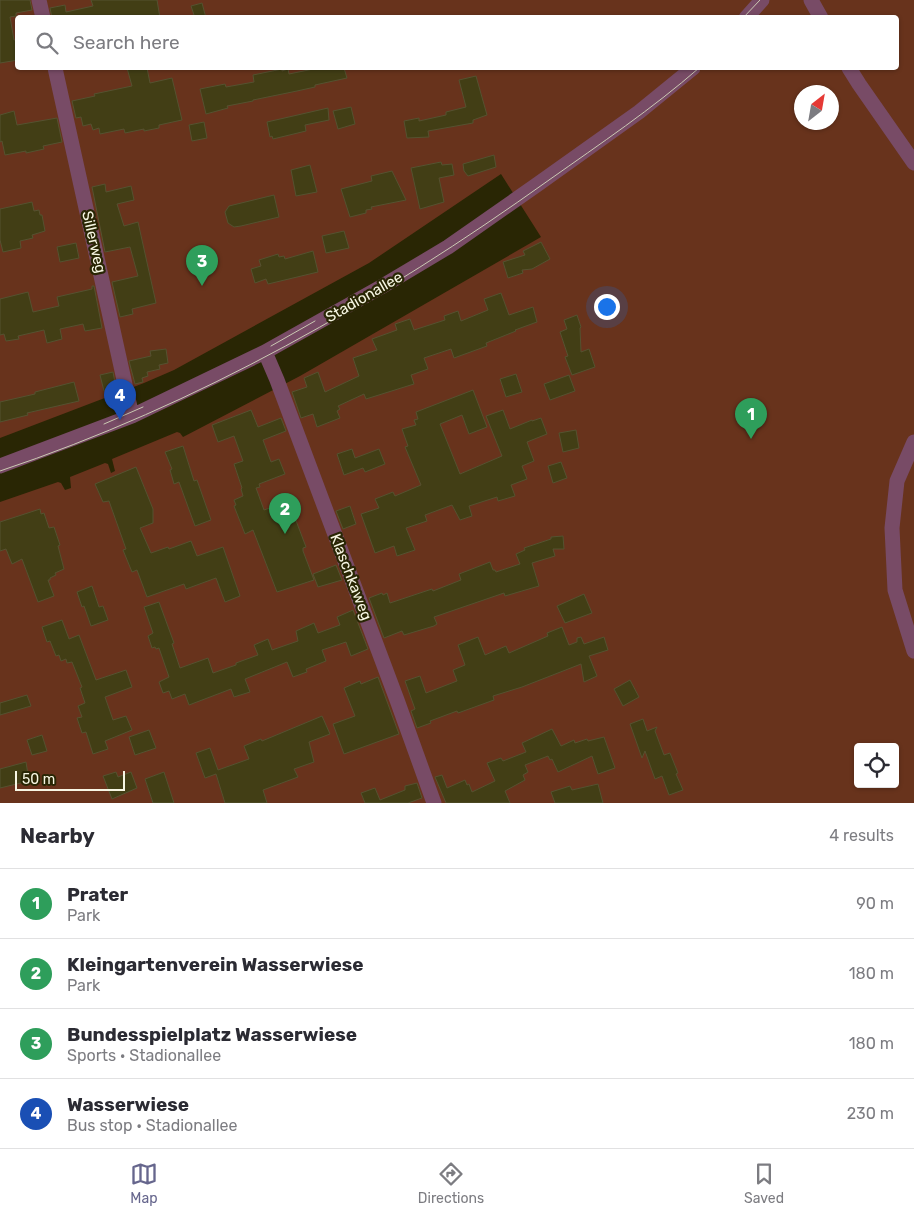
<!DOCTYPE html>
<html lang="en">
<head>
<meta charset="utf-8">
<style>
  body { margin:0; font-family:Rubik,sans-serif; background:#f7f7f7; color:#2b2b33 }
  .controls { position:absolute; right:15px; bottom:15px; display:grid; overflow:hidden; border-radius:5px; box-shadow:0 1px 4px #0004 }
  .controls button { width:45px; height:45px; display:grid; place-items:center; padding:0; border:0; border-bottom:1px solid #e1e1e2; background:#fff; color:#2b2b33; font:25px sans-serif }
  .compass { position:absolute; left:794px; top:85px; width:45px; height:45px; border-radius:50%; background:#fff; box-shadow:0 1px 4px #0004; rotate:31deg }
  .scale { position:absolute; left:15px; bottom:12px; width:110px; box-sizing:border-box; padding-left:5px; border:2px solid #f7f6e3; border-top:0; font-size:14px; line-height:18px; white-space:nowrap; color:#f7f6e3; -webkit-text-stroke:4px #292604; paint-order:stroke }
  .you { position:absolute; left:606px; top:306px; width:18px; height:18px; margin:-12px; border:4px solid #fff; border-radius:50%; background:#1a73e8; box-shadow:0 0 0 8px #1a73e833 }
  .badge { display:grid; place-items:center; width:32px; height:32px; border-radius:50%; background:#66668d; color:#fff; font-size:16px; font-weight:700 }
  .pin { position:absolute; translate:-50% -41px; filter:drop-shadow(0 1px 2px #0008) }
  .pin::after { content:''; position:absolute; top:26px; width:18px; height:15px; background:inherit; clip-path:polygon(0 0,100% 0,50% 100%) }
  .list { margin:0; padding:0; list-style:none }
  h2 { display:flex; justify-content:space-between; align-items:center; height:65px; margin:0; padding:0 20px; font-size:21px }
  h2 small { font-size:16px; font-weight:400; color:#7c7c81 }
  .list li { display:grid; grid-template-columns:32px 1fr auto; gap:15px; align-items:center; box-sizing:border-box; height:70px; padding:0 20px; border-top:1px solid #e1e1e2 }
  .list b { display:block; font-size:19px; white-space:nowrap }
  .list p { margin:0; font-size:16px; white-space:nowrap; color:#7c7c81 }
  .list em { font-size:16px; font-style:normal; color:#7c7c81 }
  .icon { flex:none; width:28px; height:28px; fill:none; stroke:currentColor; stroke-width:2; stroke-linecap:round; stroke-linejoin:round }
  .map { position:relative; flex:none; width:914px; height:803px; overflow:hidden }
  .search { position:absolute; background:#fff; box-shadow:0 1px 4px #0004; left:15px; right:15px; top:15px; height:55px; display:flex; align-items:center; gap:12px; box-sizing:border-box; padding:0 18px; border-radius:5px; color:#7c7c81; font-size:19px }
  .sheet { height:345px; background:#fff }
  nav { display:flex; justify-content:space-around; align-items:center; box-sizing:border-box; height:70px; border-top:1px solid #e1e1e2; background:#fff; font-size:14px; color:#7c7c81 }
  nav a { display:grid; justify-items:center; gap:2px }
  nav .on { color:#66668d }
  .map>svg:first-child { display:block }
  .green { fill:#68331c; fill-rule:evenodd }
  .building { fill:#423e15; stroke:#555230 }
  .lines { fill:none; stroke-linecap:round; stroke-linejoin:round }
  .minor { stroke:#784b66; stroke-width:15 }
  .tram { stroke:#cbc9b3; stroke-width:1 }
  .labels { text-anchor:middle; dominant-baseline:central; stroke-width:4.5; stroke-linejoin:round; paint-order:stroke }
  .street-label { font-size:15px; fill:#f7f6e3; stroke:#292604 }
</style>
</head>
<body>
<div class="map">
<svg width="914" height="803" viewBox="0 0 914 803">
  <rect width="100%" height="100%" fill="#292604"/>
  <path class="green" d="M 0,0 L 914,0 L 914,803 L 0,803 L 0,502 L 58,482 L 61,483 L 65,490 L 71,488 L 70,477 L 105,463 L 108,464 L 111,473 L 115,471 L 112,459 L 177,432 L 180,433 L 183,437 L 300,376 L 541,237 L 501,174 L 369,263 L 174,370 L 144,383 L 0,438 ZM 18,18 L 896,18 L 896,68 L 18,68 ZM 802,92 L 832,92 L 832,122 L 802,122 ZM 858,747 L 895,747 L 895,784 L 858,784 Z"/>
  <path class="building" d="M 0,0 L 30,0 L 32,10 L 16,13 L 16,16 L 10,17 L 14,40 L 18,39 L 18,60 L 0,63 Z
    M 91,0 L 157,0 L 160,18 L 52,18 L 50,8 L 65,5 L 66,12 L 93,6 Z
    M 202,3 L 206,18 L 195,18 L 191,6 Z
    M 127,68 L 147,68 L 150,83 L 172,78 L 182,120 L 159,125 L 159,128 L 144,131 L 144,129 L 125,133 L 124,129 L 100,134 L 99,128 L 93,130 L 91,124 L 83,126 L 81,117 L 76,118 L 72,101 L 95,96 L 94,94 L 132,86 Z
    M 318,68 L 344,68 L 347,78 L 315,85 L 315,87 L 297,91 L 253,100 L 253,101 L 227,106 L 228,108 L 206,114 L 200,89 L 225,84 L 226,87 L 254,82 L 253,75 L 282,69 L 282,71 L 288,69 L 289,74 Z
    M 476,76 L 487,115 L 473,120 L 473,123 L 428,131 L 429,137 L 407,138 L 404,121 L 419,118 L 419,121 L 446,115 L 446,112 L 466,107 L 459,80 Z
    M 351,107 L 355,124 L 338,129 L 333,111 Z
    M 328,108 L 329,120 L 305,125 L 306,131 L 273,139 L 272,136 L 270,137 L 267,122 Z
    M 14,111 L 17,125 L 57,118 L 62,142 L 43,146 L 44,149 L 26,153 L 26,151 L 5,155 L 2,141 L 0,142 L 0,115 Z
    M 204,122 L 207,138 L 192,141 L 189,125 Z
    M 494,155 L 496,167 L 468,176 L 464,171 L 463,164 Z
    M 441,162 L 442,165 L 452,164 L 454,175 L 439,178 L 444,202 L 420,209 L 411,168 Z
    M 310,165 L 317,192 L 296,196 L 291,170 Z
    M 392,171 L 406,200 L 371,207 L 372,209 L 366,210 L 366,213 L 350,217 L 341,189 L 372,181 L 371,176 Z
    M 105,184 L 106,192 L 131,186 L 134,200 L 117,204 L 124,226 L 138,222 L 156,303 L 132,309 L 133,314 L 120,317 L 112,282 L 138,276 L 130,247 L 105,252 L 92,187 Z
    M 274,195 L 279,217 L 241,226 L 234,227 L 228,223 L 225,212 L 229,206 Z
    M 32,202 L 34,211 L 39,210 L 40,215 L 42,215 L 45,231 L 32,235 L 33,238 L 20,241 L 21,248 L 3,252 L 0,240 L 0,209 Z
    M 344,231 L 349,248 L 326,253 L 322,236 Z
    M 541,242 L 550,259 L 532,269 L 522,270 L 523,273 L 508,278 L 503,262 L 525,255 L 523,251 Z
    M 76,243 L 79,258 L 60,262 L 57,247 Z
    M 313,251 L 318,272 L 268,284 L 266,279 L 255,283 L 251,269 L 261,266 L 259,260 L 278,254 L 279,257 L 284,256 L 285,259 Z
    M 92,286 L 94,286 L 102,328 L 85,331 L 83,324 L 60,329 L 62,339 L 47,343 L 44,330 L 18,336 L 19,339 L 6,341 L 4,334 L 0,335 L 0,299 L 28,292 L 33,312 L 59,306 L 57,297 L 92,289 Z
    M 501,293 L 509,315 L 533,307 L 537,322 L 515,330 L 516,331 L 486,343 L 487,346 L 454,358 L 451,349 L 424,358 L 428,369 L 411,375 L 414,384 L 366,399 L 364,394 L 338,406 L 340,409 L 337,411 L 340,418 L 317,427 L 313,414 L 301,418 L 292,392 L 307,387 L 304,378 L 318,372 L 325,392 L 359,376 L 353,358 L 377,350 L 372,339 L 397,330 L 395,324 L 410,319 L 414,330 L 445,320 L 444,316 L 458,311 L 461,321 L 488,310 L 484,299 Z
    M 577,315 L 581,327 L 580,328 L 581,352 L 589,349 L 595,367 L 572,375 L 565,357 L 568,356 L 560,332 L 567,329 L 564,320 Z
    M 166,349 L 168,363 L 159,365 L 160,369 L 147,372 L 148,376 L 142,378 L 143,382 L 135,384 L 129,361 L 151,356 L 150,351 Z
    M 113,372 L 116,388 L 104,391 L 100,375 Z
    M 516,374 L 522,392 L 506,397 L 500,379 Z
    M 569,375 L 575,391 L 550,400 L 544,384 Z
    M 74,382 L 79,401 L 27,413 L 28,415 L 0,422 L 0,402 L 35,394 L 35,392 Z
    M 473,390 L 487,427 L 469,434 L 462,415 L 440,424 L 460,474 L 502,456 L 486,416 L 503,410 L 510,429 L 532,420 L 532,421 L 541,418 L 547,434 L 527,442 L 534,461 L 522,466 L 527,479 L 511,485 L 515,496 L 498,501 L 497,497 L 469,506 L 472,516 L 460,520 L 452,505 L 425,515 L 427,521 L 406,528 L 415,550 L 397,556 L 394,546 L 375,553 L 361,514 L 379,508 L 375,499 L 393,492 L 395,496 L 421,485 L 405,447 L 408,446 L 402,429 L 416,425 L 414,420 L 418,419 L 416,412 Z
    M 251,410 L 258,427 L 281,418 L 286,431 L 263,440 L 271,462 L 279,459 L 285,474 L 259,484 L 260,487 L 256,488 L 264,510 L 278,505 L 284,522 L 295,518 L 306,547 L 303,548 L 303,551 L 314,580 L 277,592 L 253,530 L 245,534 L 234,506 L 236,505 L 234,500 L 243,496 L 241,489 L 242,488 L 234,464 L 243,461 L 234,436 L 218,442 L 212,425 Z
    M 576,430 L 579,448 L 563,452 L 559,433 Z
    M 183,446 L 194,481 L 197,480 L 211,520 L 195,526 L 179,482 L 174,484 L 170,470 L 172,469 L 165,452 Z
    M 352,449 L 355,458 L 379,449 L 385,464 L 365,472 L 363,468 L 344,475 L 337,454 Z
    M 561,462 L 567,478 L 553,483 L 548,466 Z
    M 136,467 L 153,509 L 153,523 L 140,528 L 151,553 L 168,547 L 169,549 L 191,541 L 197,556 L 223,547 L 240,596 L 225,602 L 216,578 L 186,589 L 184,584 L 147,597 L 137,570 L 132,572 L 123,550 L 126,549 L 109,501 L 103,502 L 95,484 Z
    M 350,506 L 356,524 L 343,529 L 336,511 Z
    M 40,509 L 41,514 L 44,513 L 49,528 L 54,527 L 60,545 L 58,546 L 64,569 L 55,573 L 56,575 L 50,578 L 50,580 L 48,580 L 54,596 L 38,602 L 22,559 L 12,564 L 6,549 L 0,551 L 0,522 Z
    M 563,536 L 564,549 L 553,549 L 555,556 L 532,563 L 539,586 L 505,596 L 504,593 L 434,617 L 437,624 L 434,626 L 404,635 L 402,631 L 384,638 L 369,598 L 382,593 L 383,595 L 387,593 L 390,603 L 432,589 L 433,591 L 461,580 L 459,574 L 490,562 L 493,570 L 495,570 L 496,572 L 520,564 L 516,554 L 525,550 L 524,548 L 551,539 L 551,537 Z
    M 336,565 L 342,580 L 318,587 L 313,574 Z
    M 92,586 L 99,607 L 103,606 L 108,620 L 91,626 L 84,606 L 82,607 L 77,592 Z
    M 584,594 L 592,613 L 565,623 L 557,606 Z
    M 159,602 L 174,643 L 172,644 L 180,668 L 208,658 L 213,673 L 236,665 L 236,663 L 258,655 L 254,645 L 268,639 L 272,650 L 298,641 L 296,631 L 314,623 L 318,633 L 340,625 L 337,617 L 353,610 L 368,649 L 351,656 L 346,642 L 322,650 L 326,661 L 306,669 L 307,672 L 293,677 L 287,662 L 245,679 L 250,692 L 234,697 L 231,689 L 189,705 L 185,694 L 172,699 L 169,691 L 163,693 L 159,682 L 169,677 L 168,674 L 159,648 L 156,649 L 155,647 L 152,648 L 148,636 L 153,633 L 144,607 Z
    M 62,620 L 69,639 L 79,635 L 96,680 L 126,670 L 132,687 L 105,697 L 113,720 L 126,716 L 132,730 L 105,741 L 108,749 L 93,754 L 86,732 L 82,733 L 77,718 L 82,717 L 78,706 L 85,703 L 80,688 L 82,687 L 72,662 L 67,663 L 66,659 L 61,661 L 59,655 L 56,656 L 50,641 L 47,642 L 42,627 Z
    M 562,627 L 569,645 L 577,642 L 577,638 L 581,637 L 584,644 L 604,637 L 608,650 L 589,656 L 597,676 L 584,682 L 581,664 L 522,687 L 493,696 L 494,700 L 458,713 L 457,711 L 430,721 L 431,723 L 417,728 L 411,711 L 415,709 L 405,681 L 420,676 L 426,693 L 457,681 L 453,670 L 465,665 L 458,645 L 478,637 L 485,655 L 506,646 L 509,653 L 548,636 L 547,633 Z
    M 378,677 L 399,734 L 344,754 L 333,724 L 355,716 L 344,688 L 360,681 L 361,684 Z
    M 630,680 L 639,697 L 623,706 L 614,689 Z
    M 27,695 L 31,706 L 0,715 L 0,703 Z
    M 322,716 L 330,734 L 309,742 L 314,762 L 294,769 L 298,777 L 263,790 L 267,803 L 225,803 L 216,774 L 205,778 L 196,753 L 210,748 L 218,770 L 249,759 L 244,746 L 261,739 L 262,741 Z
    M 643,719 L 647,731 L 657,727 L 655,731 L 664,755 L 670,753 L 678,773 L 676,774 L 683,790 L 669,795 L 662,776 L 655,779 L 645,751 L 642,758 L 630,724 Z
    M 552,729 L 561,746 L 574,740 L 575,743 L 587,739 L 588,741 L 604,737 L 615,768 L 598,774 L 592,756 L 558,772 L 552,759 L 550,760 L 548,756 L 525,765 L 528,772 L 523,775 L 525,780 L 505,791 L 510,803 L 446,803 L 435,777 L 442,775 L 447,788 L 465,780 L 467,785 L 469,784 L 472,792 L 495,781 L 487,763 L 501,758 L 503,761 L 526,752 L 522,743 Z
    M 149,730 L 156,748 L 135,755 L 129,737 Z
    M 42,735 L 47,751 L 32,755 L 27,740 Z
    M 26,762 L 29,781 L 0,788 L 0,769 Z
    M 116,772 L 118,777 L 131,772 L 137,788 L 112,799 L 103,776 Z
    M 164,772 L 174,803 L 153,803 L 145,779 Z
    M 417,783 L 422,798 L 408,803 L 365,803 L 361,793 L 375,788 L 380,800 L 405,790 L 405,786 Z
    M 598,784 L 603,803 L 555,803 L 551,792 L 570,786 L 572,790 Z"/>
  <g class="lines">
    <path class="minor" d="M 39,0 L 43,18
      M 811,0 L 821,18
      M 746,18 L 762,0
      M 55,68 L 132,416
      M 849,68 L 859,84 L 914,163
      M 265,352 L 277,380 L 397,700 L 434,803
      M 914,442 L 897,481 L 892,528 L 895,590 L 914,651
      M 0,466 L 132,416 L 265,352 L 381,287 L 448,247 L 538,184 L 639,112 L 693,68"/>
    <path class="tram" d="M 743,18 L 760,0
      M 271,346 L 315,321
      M 104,424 L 143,407
      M 0,471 C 198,405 380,301 549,180 C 600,144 652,109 699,68"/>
  </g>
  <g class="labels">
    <g class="street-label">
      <text transform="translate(94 242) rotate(77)">Sillerweg</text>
      <text transform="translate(364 297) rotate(-30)">Stadionallee</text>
      <text transform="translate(351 577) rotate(69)">Klaschkaweg</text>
    </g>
  </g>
</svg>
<div class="controls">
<button><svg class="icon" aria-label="locate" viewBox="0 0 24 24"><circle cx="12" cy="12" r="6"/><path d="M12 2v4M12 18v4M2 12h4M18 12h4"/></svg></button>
</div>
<svg class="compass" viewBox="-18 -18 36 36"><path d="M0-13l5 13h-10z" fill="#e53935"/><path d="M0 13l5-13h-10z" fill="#7c7c81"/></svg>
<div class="scale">50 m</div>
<div class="you"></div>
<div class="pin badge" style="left:751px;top:439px;background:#2e9e5b">1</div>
<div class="pin badge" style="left:285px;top:534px;background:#2e9e5b">2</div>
<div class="pin badge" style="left:202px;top:286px;background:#2e9e5b">3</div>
<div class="pin badge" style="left:120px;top:420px;background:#1a4fb4">4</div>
<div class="search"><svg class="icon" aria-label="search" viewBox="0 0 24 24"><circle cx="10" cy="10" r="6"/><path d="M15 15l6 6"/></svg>Search here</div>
</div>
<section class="sheet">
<h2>Nearby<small>4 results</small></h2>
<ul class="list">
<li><span class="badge" style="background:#2e9e5b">1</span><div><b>Prater</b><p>Park</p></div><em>90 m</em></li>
<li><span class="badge" style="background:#2e9e5b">2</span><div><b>Kleingartenverein Wasserwiese</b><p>Park</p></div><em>180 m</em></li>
<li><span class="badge" style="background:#2e9e5b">3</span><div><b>Bundesspielplatz Wasserwiese</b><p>Sports · Stadionallee</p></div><em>180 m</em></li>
<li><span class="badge" style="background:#1a4fb4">4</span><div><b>Wasserwiese</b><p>Bus stop · Stadionallee</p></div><em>230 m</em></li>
</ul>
</section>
<nav>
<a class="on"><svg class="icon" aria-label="map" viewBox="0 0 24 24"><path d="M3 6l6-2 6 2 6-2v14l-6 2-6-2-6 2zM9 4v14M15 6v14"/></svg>Map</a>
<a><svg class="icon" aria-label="directions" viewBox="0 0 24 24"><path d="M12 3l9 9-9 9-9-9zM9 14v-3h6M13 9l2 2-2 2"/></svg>Directions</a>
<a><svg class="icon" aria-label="saved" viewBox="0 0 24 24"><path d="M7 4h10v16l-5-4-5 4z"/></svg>Saved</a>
</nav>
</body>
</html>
